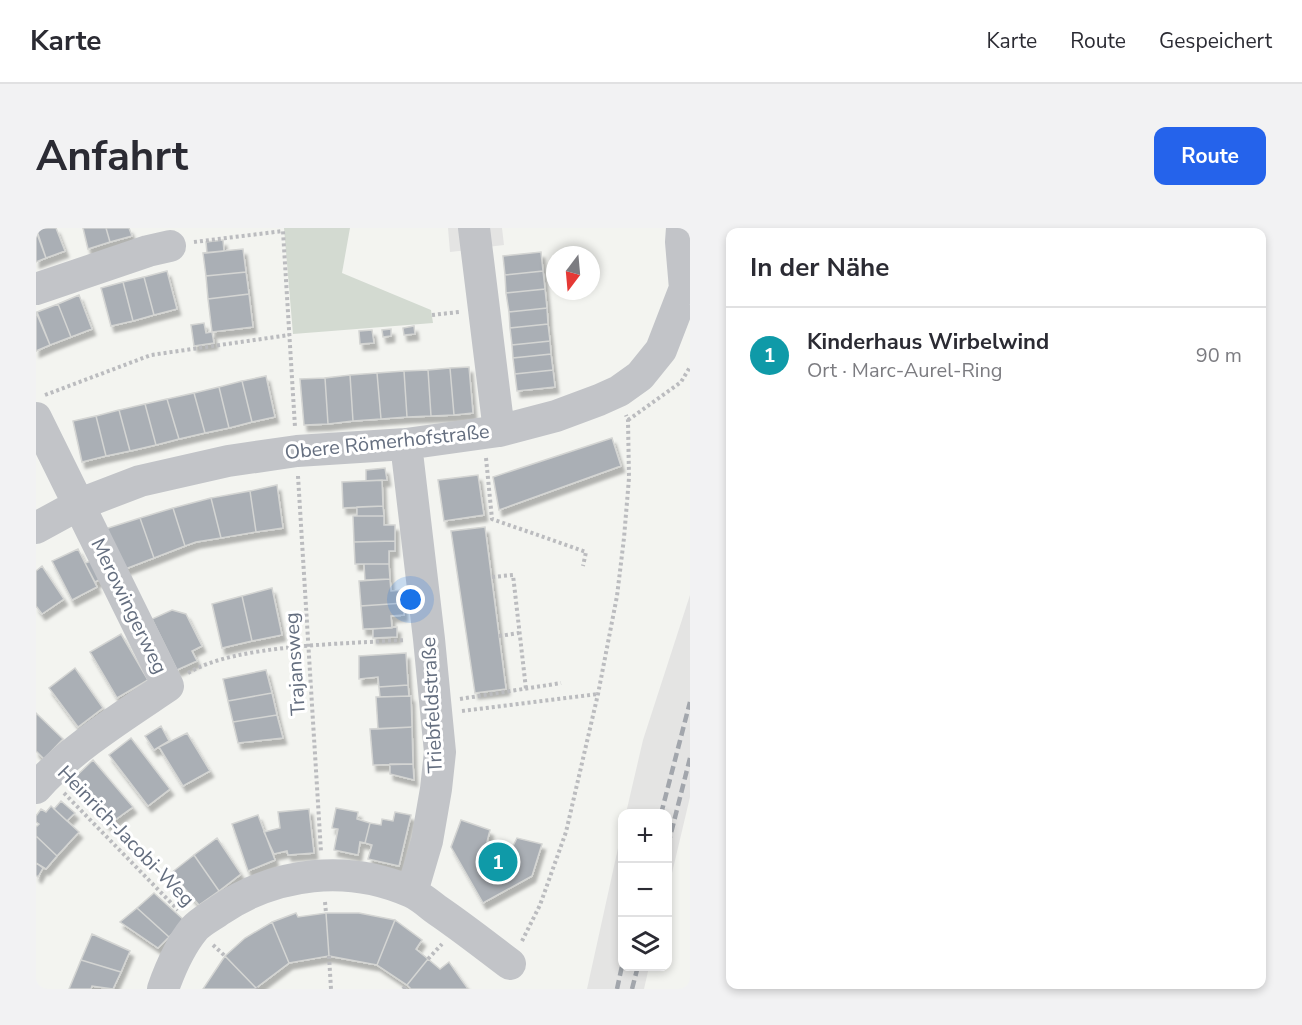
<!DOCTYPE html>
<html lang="de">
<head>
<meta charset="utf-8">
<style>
  body { margin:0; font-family:"Nunito Sans",sans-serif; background:#f2f2f3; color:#2b2b33 }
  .controls { position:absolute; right:18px; bottom:18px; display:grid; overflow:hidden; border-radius:12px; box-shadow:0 3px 9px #0003 }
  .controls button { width:54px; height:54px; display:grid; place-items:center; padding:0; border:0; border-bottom:2px solid #e1e1e2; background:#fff; color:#2b2b33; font:30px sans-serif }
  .compass { position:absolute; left:510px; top:18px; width:54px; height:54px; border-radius:50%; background:#fff; box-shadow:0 3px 9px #0003; rotate:196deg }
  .you { position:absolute; left:375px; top:372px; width:21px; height:21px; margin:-15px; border:4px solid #fff; border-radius:50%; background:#1a73e8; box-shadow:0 0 0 9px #1a73e833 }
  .badge { display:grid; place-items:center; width:39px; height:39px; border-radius:50%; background:#2563eb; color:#fff; font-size:20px; font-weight:700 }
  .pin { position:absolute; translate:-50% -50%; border:3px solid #fff; box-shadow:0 2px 6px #0006 }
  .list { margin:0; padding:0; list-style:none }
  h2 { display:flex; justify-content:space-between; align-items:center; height:78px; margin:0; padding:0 24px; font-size:26px }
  h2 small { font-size:20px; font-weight:400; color:#7c7c81 }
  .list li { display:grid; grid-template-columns:39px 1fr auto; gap:18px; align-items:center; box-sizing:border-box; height:96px; padding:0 24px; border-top:2px solid #e1e1e2 }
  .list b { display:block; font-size:22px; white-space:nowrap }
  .list p { margin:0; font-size:20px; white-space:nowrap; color:#7c7c81 }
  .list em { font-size:20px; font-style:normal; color:#7c7c81 }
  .icon { flex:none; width:33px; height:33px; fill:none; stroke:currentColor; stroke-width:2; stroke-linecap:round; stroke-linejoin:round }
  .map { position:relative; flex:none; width:654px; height:761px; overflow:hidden; border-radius:12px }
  header { display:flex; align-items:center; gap:36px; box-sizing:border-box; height:84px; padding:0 30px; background:#fff; border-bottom:2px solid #e1e1e2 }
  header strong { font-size:28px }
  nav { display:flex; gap:33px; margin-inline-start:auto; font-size:21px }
  .intro { display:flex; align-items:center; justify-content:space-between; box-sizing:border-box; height:144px; padding:0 36px }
  h1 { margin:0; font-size:42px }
  .button { padding:15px 27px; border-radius:12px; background:#2563eb; color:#fff; font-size:21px; font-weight:700 }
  main { display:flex; gap:36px; padding:0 36px }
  aside { flex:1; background:#fff; border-radius:12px; box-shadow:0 3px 9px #0003 }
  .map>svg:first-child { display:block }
  .built { fill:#e4e4e3 }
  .green { fill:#d3dad1 }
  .building { fill:#aaafb5; stroke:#d4d5d3; stroke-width:1.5; filter:url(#shadow) }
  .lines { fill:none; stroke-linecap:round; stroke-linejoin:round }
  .path { stroke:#bbbcbf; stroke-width:4; stroke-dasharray:3 3; stroke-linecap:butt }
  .minor { stroke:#c2c4c8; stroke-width:32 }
  .rail { stroke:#a2a6ac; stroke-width:4.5; stroke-dasharray:9 4.5; stroke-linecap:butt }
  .labels { text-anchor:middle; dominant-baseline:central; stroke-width:6; stroke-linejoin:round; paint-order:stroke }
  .street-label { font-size:20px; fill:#646e7f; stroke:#fff }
</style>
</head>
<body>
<header>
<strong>Karte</strong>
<nav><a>Karte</a><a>Route</a><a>Gespeichert</a></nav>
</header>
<div class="intro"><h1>Anfahrt</h1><a class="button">Route</a></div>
<main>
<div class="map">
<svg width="654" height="761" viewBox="0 0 654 761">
  <defs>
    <filter id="shadow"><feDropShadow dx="3.5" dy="6" stdDeviation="1.5" flood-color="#0004"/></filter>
  </defs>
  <rect width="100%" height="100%" fill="#f3f4f0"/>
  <path class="built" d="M 412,0 L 429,0 L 432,22 L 414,24 Z
    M 448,0 L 466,0 L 468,17 L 451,19 Z
    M 654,367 L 654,569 L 632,662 L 632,586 L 590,585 L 607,512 Z
    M 586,602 L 586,738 L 613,739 L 608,761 L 551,761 Z"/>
  <path class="green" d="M 248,0 L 314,0 L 306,45 L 395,82 L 397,95 L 257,106 Z"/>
  <path class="building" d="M 0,0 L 20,0 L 29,23 L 10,30 Z
    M 47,0 L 70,0 L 74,14 L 52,21 Z
    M 70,0 L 93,0 L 96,8 L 74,14 Z
    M 0,3 L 10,30 L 0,34 Z
    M 187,12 L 188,23 L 171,25 L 170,14 Z
    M 207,21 L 210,44 L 170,48 L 167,25 Z
    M 505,24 L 507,43 L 469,47 L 467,28 Z
    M 131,43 L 141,81 L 118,87 L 108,49 Z
    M 507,43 L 509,61 L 470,65 L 469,47 Z
    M 210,44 L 213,66 L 172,71 L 170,48 Z
    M 108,49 L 118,87 L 97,93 L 87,54 Z
    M 87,54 L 97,93 L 75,98 L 65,60 Z
    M 509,61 L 511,80 L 473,84 L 470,65 Z
    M 213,66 L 217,99 L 176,104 L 172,71 Z
    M 43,67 L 56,101 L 35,109 L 22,76 Z
    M 22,76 L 35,109 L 14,117 L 1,84 Z
    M 511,80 L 512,96 L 474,100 L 473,84 Z
    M 0,84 L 14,117 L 0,123 Z
    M 168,95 L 170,105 L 176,104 L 178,115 L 158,118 L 155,97 Z
    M 512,96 L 514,113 L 476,117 L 474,100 Z
    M 378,98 L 379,106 L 368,107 L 367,100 Z
    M 355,101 L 355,108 L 347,109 L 346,102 Z
    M 336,102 L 338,115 L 324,116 L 323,103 Z
    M 514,113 L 515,126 L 477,130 L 476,117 Z
    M 515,126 L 517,142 L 479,146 L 477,130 Z
    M 433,139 L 437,185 L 418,187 L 414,140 Z
    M 414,140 L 418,187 L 395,188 L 392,142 Z
    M 392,142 L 395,188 L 371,189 L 368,143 Z
    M 517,142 L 519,159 L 481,163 L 479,146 Z
    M 368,143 L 371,189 L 345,191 L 341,145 Z
    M 341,145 L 345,191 L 317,193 L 314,147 Z
    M 314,147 L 317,193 L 292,196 L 289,150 Z
    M 230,148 L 239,189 L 216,194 L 206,153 Z
    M 289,150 L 292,196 L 268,197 L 264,151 Z
    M 206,153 L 216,194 L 193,200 L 183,159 Z
    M 183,159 L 193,200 L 169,205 L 158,165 Z
    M 158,165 L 169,205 L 143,211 L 131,171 Z
    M 131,171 L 143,211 L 120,217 L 109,176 Z
    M 109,176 L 120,217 L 94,223 L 83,182 Z
    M 83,182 L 94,223 L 70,228 L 60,188 Z
    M 60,188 L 70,228 L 46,234 L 37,193 Z
    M 576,210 L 585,238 L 463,282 L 457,249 Z
    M 349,240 L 351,252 L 330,253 L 330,242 Z
    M 442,247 L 448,287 L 408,293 L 402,252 Z
    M 346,252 L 347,278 L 307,280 L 306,254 Z
    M 241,257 L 247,300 L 220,304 L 214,263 Z
    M 214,263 L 220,304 L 185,310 L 175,270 Z
    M 175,270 L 185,310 L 160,314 L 149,318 L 137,280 Z
    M 347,278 L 348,288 L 321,288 L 321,279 Z
    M 137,280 L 149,318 L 118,330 L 104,290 Z
    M 317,288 L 348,288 L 348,297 L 359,297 L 359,313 L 318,314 Z
    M 104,290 L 118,330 L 84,343 L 69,301 Z
    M 449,299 L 470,461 L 439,465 L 415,303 Z
    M 359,313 L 359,323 L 353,323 L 353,336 L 319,336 L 318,314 Z
    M 42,321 L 61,359 L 36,372 L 16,333 Z
    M 58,332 L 67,350 L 59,354 L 49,335 Z
    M 328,336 L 353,336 L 354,351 L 329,352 Z
    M 6,338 L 28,371 L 6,386 L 0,378 L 0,343 Z
    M 354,351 L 355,363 L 367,362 L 368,375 L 325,378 L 323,353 Z
    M 236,360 L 246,407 L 216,413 L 206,368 Z
    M 206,368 L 216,413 L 186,420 L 176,376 Z
    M 368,375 L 368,387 L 355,388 L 356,400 L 327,401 L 325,378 Z
    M 136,382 L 150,386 L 166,418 L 156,423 L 161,433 L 141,442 L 116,391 Z
    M 361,399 L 361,409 L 337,410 L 337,401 Z
    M 85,406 L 112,452 L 81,470 L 54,424 Z
    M 370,425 L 372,457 L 343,459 L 342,449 L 323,451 L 323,428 Z
    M 39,440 L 67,480 L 42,499 L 13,460 Z
    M 230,442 L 236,465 L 192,473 L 187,451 Z
    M 372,457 L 373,468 L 344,469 L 343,459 Z
    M 236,465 L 241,487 L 197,494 L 192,473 Z
    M 375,468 L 376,499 L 342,501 L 340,469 Z
    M 0,485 L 27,511 L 8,531 L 0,523 Z
    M 241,487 L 247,510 L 202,515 L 197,494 Z
    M 125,498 L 133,513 L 118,522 L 109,508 Z
    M 376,499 L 377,536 L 337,537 L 334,501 Z
    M 151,505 L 174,543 L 147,558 L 123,519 Z
    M 95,510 L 134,561 L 112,578 L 73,527 Z
    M 57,532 L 97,579 L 72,597 L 34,554 Z
    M 354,536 L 377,536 L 378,552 L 354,546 Z
    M 25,573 L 39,585 L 31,593 L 18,581 Z
    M 15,578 L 43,604 L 21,628 L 0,608 L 0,599 L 3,596 L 0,594 L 0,588 L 5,581 L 10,584 Z
    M 300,580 L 322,584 L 321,591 L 334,595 L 329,615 L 324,614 L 322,627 L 298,622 L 302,601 L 296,600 Z
    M 273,581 L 278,625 L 252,627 L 251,623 L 238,626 L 228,604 L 244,600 L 242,584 Z
    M 359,584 L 375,587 L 363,638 L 332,631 L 336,617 L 329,615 L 334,595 L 345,597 L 346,591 L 357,593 Z
    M 222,587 L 239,632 L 212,643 L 196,596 Z
    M 425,592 L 454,602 L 451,614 L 476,620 L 481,610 L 506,616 L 496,648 L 447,675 L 415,619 Z
    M 0,608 L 21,628 L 10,641 L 0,635 Z
    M 181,610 L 205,646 L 183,663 L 158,627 Z
    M 158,627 L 183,663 L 163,677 L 135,645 Z
    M 0,635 L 7,640 L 2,649 L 0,647 Z
    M 118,665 L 149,693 L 133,709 L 101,680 Z
    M 101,680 L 133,709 L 122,720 L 84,694 Z
    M 260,685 L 262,689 L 290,685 L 293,728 L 253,735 L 236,694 Z
    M 290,685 L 323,685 L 359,692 L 341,737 L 293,728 Z
    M 359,692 L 386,712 L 380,721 L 392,731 L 371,757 L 341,737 Z
    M 236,694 L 253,735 L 220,760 L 189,728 L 209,710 Z
    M 56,706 L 94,723 L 85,744 L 45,732 Z
    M 189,728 L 220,760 L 219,761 L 167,761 Z
    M 392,731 L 404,741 L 413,734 L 432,761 L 375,761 L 371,757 Z
    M 45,732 L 85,744 L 77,761 L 56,758 L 55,761 L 33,761 Z"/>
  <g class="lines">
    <path class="path" d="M 158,14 L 247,3 L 259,199
      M 396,87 L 423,84
      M 9,167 L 115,127 L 253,107
      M 592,192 L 645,154 L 654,139
      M 450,230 L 456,291 L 550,324 L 547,338
      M 262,248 L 285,624
      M 456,349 L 477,347 L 490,461
      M 463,408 L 483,405
      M 152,445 C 200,416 311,416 369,412
      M 424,471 L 525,455
      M 426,483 L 562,466
      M 28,565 L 142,682
      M 289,674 L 290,685
      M 486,713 L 504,677 L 530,604 L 562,466 L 581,368 L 588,310 L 593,250 L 592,192 L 590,187
      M 177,717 L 189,728
      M 293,728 L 295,761
      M 392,731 L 406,716
      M 220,760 L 221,761
      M 367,761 L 371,757"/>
    <path class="minor" d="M 438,0 L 463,203
      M 646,0 L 645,14 L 649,61
      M 0,61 L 112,23 L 134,18
      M 0,190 L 132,458 C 89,487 33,522 0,560
      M 370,216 L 393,411 L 404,524 L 400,561 L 391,613 L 376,664
      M 0,300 L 44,276 L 104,253 L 192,233 L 261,223 L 370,216 L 463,203 L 520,188 L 563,172 L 583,163 L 604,148 L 625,122 L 654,47
      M 127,761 C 134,741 144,718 158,701 C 165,693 176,688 184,682 C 240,644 312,636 375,664 C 384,668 393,676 401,682 C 426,699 450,718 474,736"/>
    <path class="rail" d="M 625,586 L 654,474
      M 632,617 L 654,530
      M 581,761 L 586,738
      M 596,761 L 602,738"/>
  </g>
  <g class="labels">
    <g class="street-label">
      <text transform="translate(351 214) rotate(-6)">Obere Römerhofstraße</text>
      <text transform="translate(93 378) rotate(64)">Merowingerweg</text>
      <text transform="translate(259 436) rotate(-94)">Trajansweg</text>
      <text transform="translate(396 477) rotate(-93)">Triebfeldstraße</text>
      <text transform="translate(90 608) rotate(46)">Heinrich-Jacobi-Weg</text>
    </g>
  </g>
</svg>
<div class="controls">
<button>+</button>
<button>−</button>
<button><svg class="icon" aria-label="layers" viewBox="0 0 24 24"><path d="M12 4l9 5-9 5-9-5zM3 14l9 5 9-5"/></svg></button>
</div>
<svg class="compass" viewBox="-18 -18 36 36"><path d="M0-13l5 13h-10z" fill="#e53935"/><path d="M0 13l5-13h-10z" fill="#7c7c81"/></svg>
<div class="you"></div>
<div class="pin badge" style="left:462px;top:634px;background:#0f9aa8">1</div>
</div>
<aside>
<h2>In der Nähe<small></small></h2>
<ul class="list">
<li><span class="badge" style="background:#0f9aa8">1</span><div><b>Kinderhaus Wirbelwind</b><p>Ort · Marc-Aurel-Ring</p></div><em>90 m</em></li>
</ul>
</aside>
</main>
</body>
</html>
